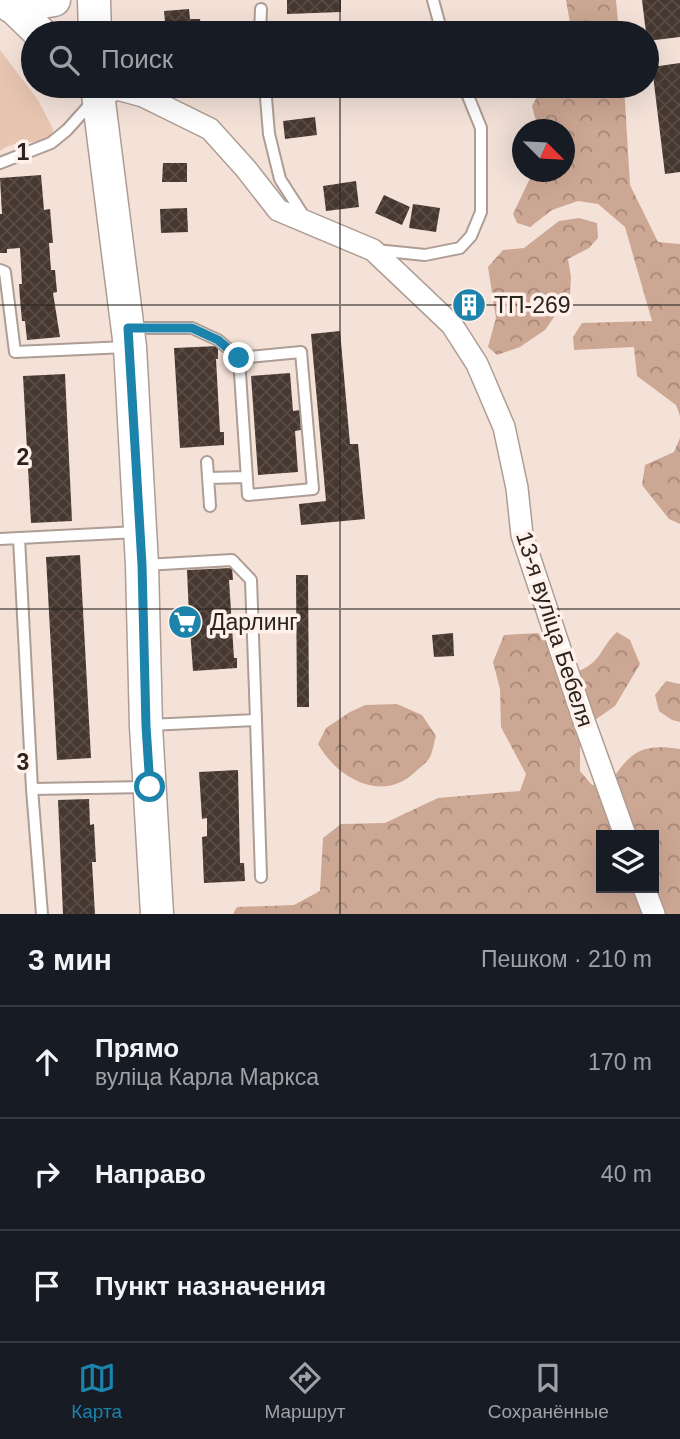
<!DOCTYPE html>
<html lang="ru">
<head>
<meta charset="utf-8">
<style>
  body { margin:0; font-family:Arial,sans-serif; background:#242831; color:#f1f3f6 }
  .controls { position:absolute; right:21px; bottom:21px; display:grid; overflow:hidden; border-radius:0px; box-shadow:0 7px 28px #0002 }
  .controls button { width:63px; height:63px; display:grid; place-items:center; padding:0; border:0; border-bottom:2px solid #363941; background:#171b24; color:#f1f3f6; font:35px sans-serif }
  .compass { position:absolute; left:512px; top:119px; width:63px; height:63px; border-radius:50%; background:#171b24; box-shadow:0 7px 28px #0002; rotate:114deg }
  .stop { position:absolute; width:21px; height:21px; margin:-16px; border:5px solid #1b83ac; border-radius:50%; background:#fff }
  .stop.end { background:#1b83ac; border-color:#fff; box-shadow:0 2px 7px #0008 }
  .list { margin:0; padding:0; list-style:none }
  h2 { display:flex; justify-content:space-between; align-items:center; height:91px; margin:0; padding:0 28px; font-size:30px }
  h2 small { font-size:23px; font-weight:400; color:#9ea1a6 }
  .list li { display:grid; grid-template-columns:46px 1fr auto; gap:21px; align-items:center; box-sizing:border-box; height:112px; padding:0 28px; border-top:2px solid #363941 }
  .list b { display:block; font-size:26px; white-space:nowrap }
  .list p { margin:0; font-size:23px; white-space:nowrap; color:#9ea1a6 }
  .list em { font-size:23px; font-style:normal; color:#9ea1a6 }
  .icon { flex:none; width:38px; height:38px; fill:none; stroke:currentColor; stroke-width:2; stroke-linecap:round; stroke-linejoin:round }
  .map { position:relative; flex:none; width:680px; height:914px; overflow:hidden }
  .search { position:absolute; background:#171b24; box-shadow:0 7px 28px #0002; left:21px; right:21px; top:21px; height:77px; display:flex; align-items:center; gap:18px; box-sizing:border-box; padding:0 24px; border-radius:38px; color:#9ea1a6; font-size:26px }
  .sheet { height:427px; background:#171b24 }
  nav { display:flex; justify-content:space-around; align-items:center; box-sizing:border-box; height:98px; border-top:2px solid #363941; background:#171b24; font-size:19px; color:#9ea1a6 }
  nav a { display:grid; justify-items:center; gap:4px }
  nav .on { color:#1b83ac }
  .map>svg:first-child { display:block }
  .grass { fill:#e8c5b1 }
  .forest { fill:url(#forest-crowns); fill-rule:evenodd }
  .building { fill:url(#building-cross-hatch) }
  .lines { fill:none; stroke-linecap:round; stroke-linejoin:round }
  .lane-casing { stroke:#ad9d94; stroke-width:14 }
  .street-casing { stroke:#ad9d94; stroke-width:24 }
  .secondary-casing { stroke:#ad9d94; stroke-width:35 }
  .lane { stroke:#fff; stroke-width:10 }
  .street { stroke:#fff; stroke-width:21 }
  .secondary { stroke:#fff; stroke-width:32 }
  .route { stroke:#1b83ac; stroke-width:9 }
  .grid { fill:none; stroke:#2a2420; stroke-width:2; stroke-opacity:0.55 }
  .labels { text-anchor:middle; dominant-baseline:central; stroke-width:7; stroke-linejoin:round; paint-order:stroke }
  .poi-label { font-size:23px; fill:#2a2420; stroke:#fff0e9; text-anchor:start }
  .street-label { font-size:23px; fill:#2a2420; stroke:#fff0e9 }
  .grid-label { font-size:23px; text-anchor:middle; font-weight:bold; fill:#2a2420; stroke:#fff0e9; stroke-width:7; stroke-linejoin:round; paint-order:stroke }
</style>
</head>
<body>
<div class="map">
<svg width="680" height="914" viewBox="0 0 680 914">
  <defs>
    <pattern id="forest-crowns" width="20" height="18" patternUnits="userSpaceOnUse" patternTransform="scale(1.75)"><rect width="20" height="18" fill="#cca793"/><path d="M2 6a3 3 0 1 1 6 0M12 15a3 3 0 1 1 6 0" fill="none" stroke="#a68878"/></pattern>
    <pattern id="building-cross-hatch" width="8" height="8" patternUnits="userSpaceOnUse" patternTransform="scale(1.75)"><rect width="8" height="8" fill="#463830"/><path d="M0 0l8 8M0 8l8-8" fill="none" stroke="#584c45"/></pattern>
  </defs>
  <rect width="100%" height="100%" fill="#f4e2d9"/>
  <path class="grass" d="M 0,50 L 38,100 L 53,129 L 52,135 C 36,146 15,139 0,151 Z"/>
  <path class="forest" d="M 566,0 L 616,0 L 619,33 L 569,33 L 571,29 Z
    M 540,86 L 624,86 L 630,185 L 658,242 L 680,244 L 680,416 L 676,405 L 637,376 L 634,347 L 574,350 L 573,337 L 582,323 L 652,321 L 625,227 L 598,204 L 578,201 L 552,210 L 530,227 L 517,223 L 513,214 L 533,172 L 564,172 L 564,130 L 538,129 L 532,106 L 541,89 Z
    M 579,218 L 597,223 L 598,238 L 589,248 L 568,259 L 571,277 L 570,294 L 545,330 L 520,347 L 497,355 L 488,347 L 496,318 L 488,267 L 503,250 L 524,248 L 559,221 Z
    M 680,438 L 680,524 L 669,519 L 642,485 L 645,465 L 674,452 Z
    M 617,632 L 630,640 L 640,664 L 615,706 L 592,722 L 580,748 L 580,771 L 592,785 L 610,783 C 630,752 641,743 680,749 L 680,914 L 233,914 L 237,907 L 294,905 L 320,891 L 323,838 L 341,824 L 385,823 L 438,798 L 520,791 L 526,774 L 501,727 L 500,689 L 493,662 L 504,635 L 538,633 L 572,674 C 604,662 597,651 617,632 ZM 601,835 L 654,835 L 654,888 L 601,888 Z
    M 666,681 L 680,684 L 680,722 L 672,720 L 659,711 L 655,695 Z
    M 397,704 L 422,715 L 436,736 C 434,742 433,751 430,757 C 427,763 419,768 414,773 C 381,803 337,778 318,744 L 326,728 L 350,712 L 365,705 Z"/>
  <path class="building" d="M 287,0 L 341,0 L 341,12 L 287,14 Z
    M 642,0 L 680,0 L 680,37 L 647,41 Z
    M 189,9 L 190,19 L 200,19 L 202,33 L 166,33 L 164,11 Z
    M 311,25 L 312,33 L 281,33 L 280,29 Z
    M 680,63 L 680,172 L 665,174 L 652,67 Z
    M 315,117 L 317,135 L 285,139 L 283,121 Z
    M 163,163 L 187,163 L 187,182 L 162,182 Z
    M 41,175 L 44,210 L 50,209 L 53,243 L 49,243 L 51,270 L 55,270 L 57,292 L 53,293 L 60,337 L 27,340 L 25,321 L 22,321 L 20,299 L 19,284 L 22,284 L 20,248 L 7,249 L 7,253 L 0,253 L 0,214 L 2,214 L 0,178 Z
    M 356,181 L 359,207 L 326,211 L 323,186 Z
    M 384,195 L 410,207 L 402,225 L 375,213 Z
    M 413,204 L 440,208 L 436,232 L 409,228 Z
    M 187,208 L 188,232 L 161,233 L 160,209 Z
    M 457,296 L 480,296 L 480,313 L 457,313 Z
    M 340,331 L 350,444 L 358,444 L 365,519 L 301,525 L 299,504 L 326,501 L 311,334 Z
    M 218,346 L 218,359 L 216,359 L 220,432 L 224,432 L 224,445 L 180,448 L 174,348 Z
    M 290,373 L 293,411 L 300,410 L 301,430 L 295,431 L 298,472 L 258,475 L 251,376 Z
    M 65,374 L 72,521 L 31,523 L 23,376 Z
    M 80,555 L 91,758 L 57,760 L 46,557 Z
    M 232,568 L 233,580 L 229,580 L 234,658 L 237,658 L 237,668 L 193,671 L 190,629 L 186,629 L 185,616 L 189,616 L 187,570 Z
    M 296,575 L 308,575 L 309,707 L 297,707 Z
    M 453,633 L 454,656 L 434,657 L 432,635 Z
    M 238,770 L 240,863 L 244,863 L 245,881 L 204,883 L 202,837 L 207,836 L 207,818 L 202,819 L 199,772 Z
    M 89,799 L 90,825 L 94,824 L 96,862 L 92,862 L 95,914 L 63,914 L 58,800 Z"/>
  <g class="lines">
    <g class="lane-casing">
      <path id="lane" d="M 433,0 L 442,33
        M 260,33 L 261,9
        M 265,86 L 269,134 L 280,179 L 305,218
        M 0,163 L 51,143 L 67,130 L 93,101
        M 376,250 L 425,255 L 460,248 L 471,236 L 481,212 L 481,128 L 464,86
        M 0,270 L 5,272 L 15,352 L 126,347
        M 132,328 L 192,328 L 218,340 L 239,358 L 301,352 L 313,489 L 248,495 L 239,358
        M 207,462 L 210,506
        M 208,478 L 247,477
        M 19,538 L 32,789
        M 0,539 L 137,532
        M 145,565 L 232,560 L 251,580 L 256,720
        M 149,725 L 256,720 L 261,877
        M 42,914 L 32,789 L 148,787"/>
    </g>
    <g class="street-casing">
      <path id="street" d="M 97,97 L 117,89 L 143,96 L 210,129 L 246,169 L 278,210 L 373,250 L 452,325 L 477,364 L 504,427 L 517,488 L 522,535 L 584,721 L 625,835
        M 644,888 L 654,914"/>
    </g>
    <g class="secondary-casing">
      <path id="secondary" d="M 6,0 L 40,33
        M 94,0 L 95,33
        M 12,7 L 54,0
        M 97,86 L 130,347 L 142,565 L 146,726 L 157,914"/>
    </g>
    <use href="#lane" class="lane"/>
    <use href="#street" class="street"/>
    <use href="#secondary" class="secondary"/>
  </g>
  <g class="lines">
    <path class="route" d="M 150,787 L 146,726 L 142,565 L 128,328 L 192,328 L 218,340 L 239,358"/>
  </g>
  <path class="grid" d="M 340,0 L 340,33M 340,86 L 340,914M 0,305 L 680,305M 0,609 L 680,609"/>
  <defs>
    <g id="building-disc" transform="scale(1.75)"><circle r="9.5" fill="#1b83ac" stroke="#fff0e9"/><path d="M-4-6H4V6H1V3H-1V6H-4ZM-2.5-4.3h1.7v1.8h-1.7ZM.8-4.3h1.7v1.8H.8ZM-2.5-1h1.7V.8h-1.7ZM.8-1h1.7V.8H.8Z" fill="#fff"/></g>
    <g id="supermarket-disc" transform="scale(1.75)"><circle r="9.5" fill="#1b83ac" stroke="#fff0e9"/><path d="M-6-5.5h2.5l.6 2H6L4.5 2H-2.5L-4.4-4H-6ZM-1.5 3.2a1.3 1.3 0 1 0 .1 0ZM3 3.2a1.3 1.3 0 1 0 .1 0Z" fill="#fff"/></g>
  </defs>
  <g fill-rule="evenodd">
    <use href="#building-disc" x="469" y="305"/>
    <use href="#supermarket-disc" x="185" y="622"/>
  </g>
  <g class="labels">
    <g class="poi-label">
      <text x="494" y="305">ТП-269</text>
      <text x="210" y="622">Дарлинг</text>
    </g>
    <g class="street-label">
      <text transform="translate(555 629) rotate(72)">13-я вуліца Бебеля</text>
    </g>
  </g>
  <g class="grid-label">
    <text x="23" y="160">1</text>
    <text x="23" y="465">2</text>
    <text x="23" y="770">3</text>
  </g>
</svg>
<div class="controls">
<button><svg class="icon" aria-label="layers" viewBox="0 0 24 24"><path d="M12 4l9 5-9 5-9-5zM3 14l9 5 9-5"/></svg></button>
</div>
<svg class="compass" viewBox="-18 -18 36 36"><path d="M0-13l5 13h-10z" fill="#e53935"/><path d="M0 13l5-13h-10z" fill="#9ea1a6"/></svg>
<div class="stop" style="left:150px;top:787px"></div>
<div class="stop end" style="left:239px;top:358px"></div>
<div class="search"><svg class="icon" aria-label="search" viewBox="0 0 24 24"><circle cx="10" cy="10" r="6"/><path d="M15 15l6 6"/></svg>Поиск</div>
</div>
<section class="sheet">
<h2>3 мин<small>Пешком · 210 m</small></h2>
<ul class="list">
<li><svg class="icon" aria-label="ahead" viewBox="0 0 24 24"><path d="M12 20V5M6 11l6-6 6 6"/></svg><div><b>Прямо</b><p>вуліца Карла Маркса</p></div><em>170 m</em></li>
<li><svg class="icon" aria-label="right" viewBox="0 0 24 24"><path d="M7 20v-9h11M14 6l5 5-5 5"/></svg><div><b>Направо</b></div><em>40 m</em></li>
<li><svg class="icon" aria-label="arrive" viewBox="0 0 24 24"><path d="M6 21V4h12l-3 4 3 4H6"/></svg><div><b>Пункт назначения</b></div></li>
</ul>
</section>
<nav>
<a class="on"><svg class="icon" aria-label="map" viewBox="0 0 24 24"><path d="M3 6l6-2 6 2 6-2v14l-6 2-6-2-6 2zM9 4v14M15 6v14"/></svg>Карта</a>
<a><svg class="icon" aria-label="directions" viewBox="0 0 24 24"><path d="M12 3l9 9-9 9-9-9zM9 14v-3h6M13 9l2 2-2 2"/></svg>Маршрут</a>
<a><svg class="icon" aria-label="saved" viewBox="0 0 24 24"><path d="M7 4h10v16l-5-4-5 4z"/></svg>Сохранённые</a>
</nav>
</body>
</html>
